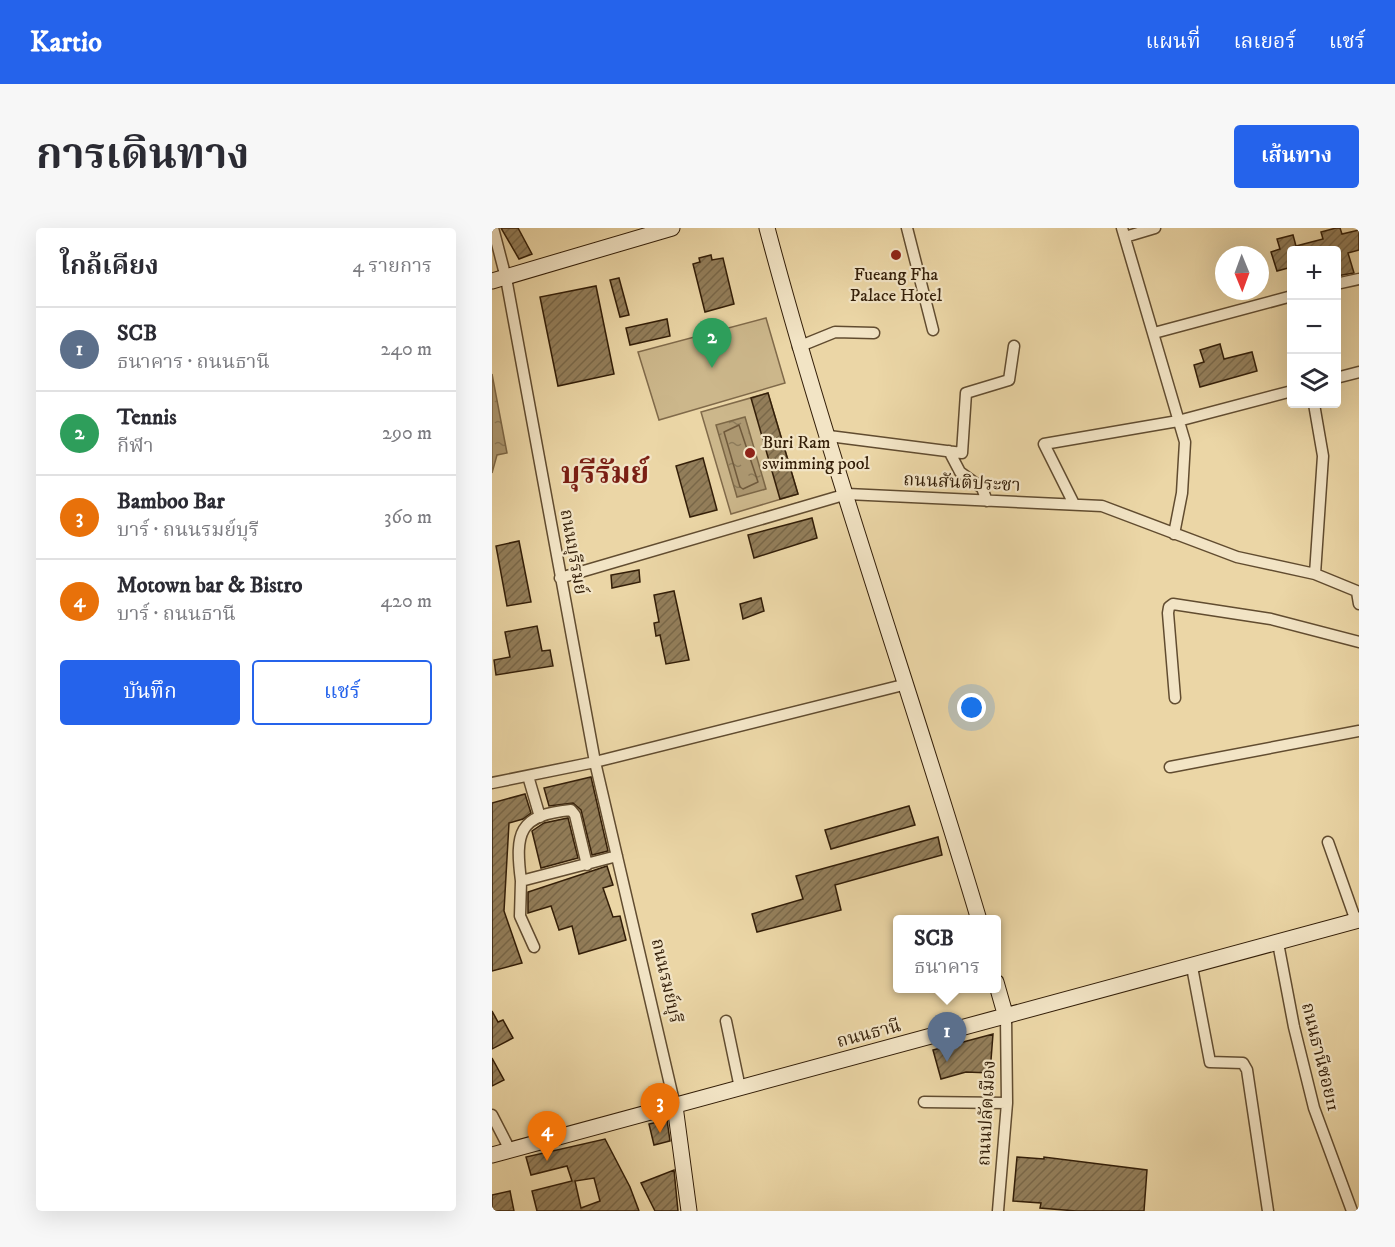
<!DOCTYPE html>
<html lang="th">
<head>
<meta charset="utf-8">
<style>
  body { margin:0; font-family:"IM FELL DW Pica","Noto Serif Thai",serif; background:#f7f7f7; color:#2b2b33 }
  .controls { position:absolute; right:18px; top:18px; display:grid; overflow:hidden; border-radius:6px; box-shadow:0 6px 24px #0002 }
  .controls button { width:54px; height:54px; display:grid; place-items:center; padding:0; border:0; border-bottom:2px solid #e1e1e2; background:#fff; color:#2b2b33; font:30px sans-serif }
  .compass { position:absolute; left:723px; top:18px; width:54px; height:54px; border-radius:50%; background:#fff; box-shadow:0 6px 24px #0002; rotate:179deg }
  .you { position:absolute; left:480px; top:480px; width:21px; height:21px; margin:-15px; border:4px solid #fff; border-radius:50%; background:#1a73e8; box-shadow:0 0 0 9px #1a73e833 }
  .badge { display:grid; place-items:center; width:39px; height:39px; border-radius:50%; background:#2563eb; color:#fff; font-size:20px; font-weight:700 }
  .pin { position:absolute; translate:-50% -50px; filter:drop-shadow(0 2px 3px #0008) }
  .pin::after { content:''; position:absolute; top:32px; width:21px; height:18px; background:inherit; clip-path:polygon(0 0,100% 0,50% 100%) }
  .popup { position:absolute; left:401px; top:687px; width:108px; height:78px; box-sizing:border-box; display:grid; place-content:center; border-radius:6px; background:#fff; filter:drop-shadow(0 2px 4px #0005); font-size:20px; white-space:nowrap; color:#7c7c81 }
  .popup b { font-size:22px; color:#2b2b33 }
  .popup::after { content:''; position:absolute; left:50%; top:100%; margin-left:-12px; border:12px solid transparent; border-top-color:#fff }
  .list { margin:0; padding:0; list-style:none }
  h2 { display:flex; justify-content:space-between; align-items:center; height:78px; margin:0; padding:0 24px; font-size:26px }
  h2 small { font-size:20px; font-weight:400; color:#7c7c81 }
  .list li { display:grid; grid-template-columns:39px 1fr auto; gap:18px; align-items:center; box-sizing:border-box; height:84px; padding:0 24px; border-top:2px solid #e1e1e2 }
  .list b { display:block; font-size:22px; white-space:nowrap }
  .list p { margin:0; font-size:20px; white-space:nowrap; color:#7c7c81 }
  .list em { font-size:20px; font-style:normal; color:#7c7c81 }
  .actions { display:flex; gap:12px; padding:18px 24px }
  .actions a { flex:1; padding:14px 0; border:2px solid #2563eb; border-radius:6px; text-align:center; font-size:21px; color:#2563eb }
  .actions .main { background:#2563eb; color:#fff }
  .icon { flex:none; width:33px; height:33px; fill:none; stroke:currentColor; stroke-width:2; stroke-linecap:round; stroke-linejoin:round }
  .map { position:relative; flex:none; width:867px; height:983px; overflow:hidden; border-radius:6px }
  header { display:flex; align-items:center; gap:36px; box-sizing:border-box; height:84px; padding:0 30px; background:#2563eb; color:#fff }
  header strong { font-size:28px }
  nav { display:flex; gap:33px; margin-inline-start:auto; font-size:21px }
  .intro { display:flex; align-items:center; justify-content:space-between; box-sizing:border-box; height:144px; padding:0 36px }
  h1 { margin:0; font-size:42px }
  .button { padding:15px 27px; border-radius:6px; background:#2563eb; color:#fff; font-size:21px; font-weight:700 }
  main { display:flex; gap:36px; padding:0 36px }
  aside { flex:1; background:#fff; border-radius:6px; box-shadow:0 6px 24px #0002 }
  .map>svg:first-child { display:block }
  .park { fill:#ccb78b; stroke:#806a4a; stroke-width:1.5 }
  .water { fill:url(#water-ripples); stroke:#7c6746; stroke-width:1.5 }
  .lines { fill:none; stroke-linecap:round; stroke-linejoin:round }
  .shore { stroke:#705a3c; stroke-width:1.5 }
  .building { fill:url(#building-hatch); stroke:#331e08; stroke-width:1.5; fill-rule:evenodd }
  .street-casing { stroke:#614c30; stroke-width:13 }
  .secondary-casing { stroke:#331e08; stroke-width:17 }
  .street { stroke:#f2e4c5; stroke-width:10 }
  .secondary { stroke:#f2e4c5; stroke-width:15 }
  .poi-dot { fill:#8f2418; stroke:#f2e4c5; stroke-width:2 }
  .labels { text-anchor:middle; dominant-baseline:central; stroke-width:4.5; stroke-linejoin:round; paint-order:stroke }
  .poi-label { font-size:18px; fill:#331e08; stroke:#f2e4c5 }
  .street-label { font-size:18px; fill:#331e08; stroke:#f2e4c5 }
  .town-label { font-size:30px; font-weight:bold; fill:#7a1f14; stroke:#f2e4c5 }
</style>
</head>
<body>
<header>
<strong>Kartio</strong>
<nav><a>แผนที่</a><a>เลเยอร์</a><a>แชร์</a></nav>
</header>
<div class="intro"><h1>การเดินทาง</h1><a class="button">เส้นทาง</a></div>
<main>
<aside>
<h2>ใกล้เคียง<small>4 รายการ</small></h2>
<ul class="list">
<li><span class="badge" style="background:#5c6f8a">1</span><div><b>SCB</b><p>ธนาคาร · ถนนธานี</p></div><em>240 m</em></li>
<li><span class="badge" style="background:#2e9e5b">2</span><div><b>Tennis</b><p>กีฬา</p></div><em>290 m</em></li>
<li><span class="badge" style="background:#e8710a">3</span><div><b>Bamboo Bar</b><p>บาร์ · ถนนรมย์บุรี</p></div><em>360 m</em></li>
<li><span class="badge" style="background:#e8710a">4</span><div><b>Motown bar &amp; Bistro</b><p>บาร์ · ถนนธานี</p></div><em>420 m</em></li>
</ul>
<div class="actions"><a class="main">บันทึก</a><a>แชร์</a></div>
</aside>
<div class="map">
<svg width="867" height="983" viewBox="0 0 867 983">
  <defs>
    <pattern id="water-ripples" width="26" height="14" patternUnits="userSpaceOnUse" patternTransform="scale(1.5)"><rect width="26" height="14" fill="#ac9770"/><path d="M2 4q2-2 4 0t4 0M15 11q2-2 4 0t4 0" fill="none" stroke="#8d7b5a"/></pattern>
    <pattern id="building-hatch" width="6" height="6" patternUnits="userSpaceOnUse" patternTransform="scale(1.5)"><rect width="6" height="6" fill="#937e5a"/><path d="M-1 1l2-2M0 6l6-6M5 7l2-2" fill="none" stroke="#796748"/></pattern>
  </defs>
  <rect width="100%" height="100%" fill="#ebd6a6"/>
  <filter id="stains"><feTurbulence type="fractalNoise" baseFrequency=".00333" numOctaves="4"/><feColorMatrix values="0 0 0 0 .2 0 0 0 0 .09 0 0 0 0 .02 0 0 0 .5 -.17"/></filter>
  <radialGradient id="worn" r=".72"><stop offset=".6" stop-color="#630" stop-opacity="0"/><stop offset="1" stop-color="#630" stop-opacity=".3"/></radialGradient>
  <path class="park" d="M 274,90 L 293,155 L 167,192 L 146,124 Z
    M 276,165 L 306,266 L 239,286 L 209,184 Z"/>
  <path class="water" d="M 0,146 L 15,225 L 5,227 L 0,245 Z
    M 253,189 L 274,261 L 245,269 L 224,197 Z"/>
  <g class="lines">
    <path class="shore" d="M 247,197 L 266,254 L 251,261 L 248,259 L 232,204 Z"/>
  </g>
  <path class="building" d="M 9,0 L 26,0 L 40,26 L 27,31 Z
    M 844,0 L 848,0 L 850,6 L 867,2 L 867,22 L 856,25 L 862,45 L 844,48 L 844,22 L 800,22 L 800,39 L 785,43 L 779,24 L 788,21 L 785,11 L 801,7 L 804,18 L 831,11 L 829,4 Z
    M 219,27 L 220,32 L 231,30 L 242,76 L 213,84 L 201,36 L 208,34 L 207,30 Z
    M 127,50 L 137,87 L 128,89 L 118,52 Z
    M 104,58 L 122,146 L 66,158 L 48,69 Z
    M 175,91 L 178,108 L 138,117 L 134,100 Z
    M 728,116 L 732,131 L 760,124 L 765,143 L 708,159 L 702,137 L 712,134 L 708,122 Z
    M 276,165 L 306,266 L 288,271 L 259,170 Z
    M 211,230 L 225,282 L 198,289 L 184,238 Z
    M 320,290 L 325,310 L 262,330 L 256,307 Z
    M 27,313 L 39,374 L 15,378 L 4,318 Z
    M 147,342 L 148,354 L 120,360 L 119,347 Z
    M 182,363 L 197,432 L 174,436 L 168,407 L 164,408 L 162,395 L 167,394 L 162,367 Z
    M 269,370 L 272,383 L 251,391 L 248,376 Z
    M 45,398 L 50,423 L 58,422 L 61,438 L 4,447 L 2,432 L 18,429 L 13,404 Z
    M 99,549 L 116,623 L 100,627 L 89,582 L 81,575 L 57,578 L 52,560 Z
    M 33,566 L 39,585 L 31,591 L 17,595 L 12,683 L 30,735 L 0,743 L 0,575 Z
    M 417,578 L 423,597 L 339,621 L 333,602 Z
    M 76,590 L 86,630 L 49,640 L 40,603 L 52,595 Z
    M 446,609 L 450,627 L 343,657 L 349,682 L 265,704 L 260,686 L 311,671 L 304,648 Z
    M 115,638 L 121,657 L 111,660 L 121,689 L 128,688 L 134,712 L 87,726 L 80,698 L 67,702 L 59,678 L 36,685 L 36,664 Z
    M 0,783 L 6,794 L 11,792 L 21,810 L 0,821 Z
    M 501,806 L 498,845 L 474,844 L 449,851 L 441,822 Z
    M 0,830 L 12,852 L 0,858 Z
    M 175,892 L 178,913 L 162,917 L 157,896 Z
    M 113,911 L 138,959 L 147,983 L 45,983 L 40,963 L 80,953 L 75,938 L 39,947 L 34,929 ZM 102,950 L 108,973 L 89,980 L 83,953 Z
    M 525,929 L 552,931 L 552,929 L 655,942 L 652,983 L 584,983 L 548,980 L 549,975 L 521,973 Z
    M 182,942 L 186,983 L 163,983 L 149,955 Z
    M 18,963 L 22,983 L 0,983 L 0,967 Z"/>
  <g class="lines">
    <g class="street-casing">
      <path id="street" d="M 1,0 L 14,50 L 103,534 L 183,878
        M 415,0 L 441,102
        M 630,0 L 693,214 L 690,265 L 682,306
        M 633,9 L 663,0
        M 844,56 L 867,51
        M 662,105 L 800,68
        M 306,119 L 343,104 L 382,105
        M 844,150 L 867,144
        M 822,176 L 831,228 L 823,346
        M 337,208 L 470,225 L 474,165 L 517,152 L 522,118
        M 457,223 L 468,244 L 490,260 L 495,273
        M 582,276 L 552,216 L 686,193 L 800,163
        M 68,350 L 355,266 L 610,278 L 745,329 L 823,346 L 867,364
        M 865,364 L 867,376
        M 683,470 L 676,385 L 677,379 L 681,376 L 779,391 L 867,414
        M 678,539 L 867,503
        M 36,548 L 48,589
        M 0,555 L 103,534 L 415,456
        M 836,614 L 864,693
        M 29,653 C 23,605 26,587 79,582 L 83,587 L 95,637
        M 786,715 L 802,799 L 822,880 L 860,983
        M 42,719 L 28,688 L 29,653 L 125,628
        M 700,739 L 718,834 L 751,835 L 755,842 L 776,983
        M 234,793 L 248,860
        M 432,874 L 515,875
        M 0,887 L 18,922
        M 506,983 L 515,875 L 514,789"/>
    </g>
    <g class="secondary-casing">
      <path id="secondary" d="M 275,0 C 337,233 418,460 487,692
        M 0,53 L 180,0
        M 504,754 L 514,789
        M 183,878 L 197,983
        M 0,927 L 867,692"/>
    </g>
    <use href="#street" class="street"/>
    <use href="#secondary" class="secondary"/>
  </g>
  <g class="poi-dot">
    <circle cx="404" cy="27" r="6"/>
    <circle cx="258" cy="225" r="6"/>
  </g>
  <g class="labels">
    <g class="poi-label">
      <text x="404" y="47">Fueang Fha<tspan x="404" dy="21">Palace Hotel</tspan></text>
      <text x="270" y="215" text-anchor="start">Buri Ram<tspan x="270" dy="21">swimming pool</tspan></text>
    </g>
    <g class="street-label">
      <text transform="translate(470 255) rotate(3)">ถนนสันติประชา</text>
      <text transform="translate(81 324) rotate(80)">ถนนบุรีรมย์</text>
      <text transform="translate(174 753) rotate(77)">ถนนรมย์บุรี</text>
      <text transform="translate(377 806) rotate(-15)">ถนนธานี</text>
      <text transform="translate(828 829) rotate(76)">ถนนธานีซอย11</text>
      <text transform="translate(495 885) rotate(-87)">ถนนปลัดเมือง</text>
    </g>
    <g class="town-label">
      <text x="113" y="246">บุรีรัมย์</text>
    </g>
  </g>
  <rect width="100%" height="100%" filter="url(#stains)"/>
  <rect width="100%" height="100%" fill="url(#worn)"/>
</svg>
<div class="controls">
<button>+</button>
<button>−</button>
<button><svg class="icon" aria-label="layers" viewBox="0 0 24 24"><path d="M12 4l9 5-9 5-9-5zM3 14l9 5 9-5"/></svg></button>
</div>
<svg class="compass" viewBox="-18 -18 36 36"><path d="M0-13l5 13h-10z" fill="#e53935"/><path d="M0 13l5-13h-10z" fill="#7c7c81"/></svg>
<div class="you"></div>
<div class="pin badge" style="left:455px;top:834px;background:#5c6f8a">1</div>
<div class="popup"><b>SCB</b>ธนาคาร</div>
<div class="pin badge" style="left:220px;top:140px;background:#2e9e5b">2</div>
<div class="pin badge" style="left:168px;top:905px;background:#e8710a">3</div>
<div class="pin badge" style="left:55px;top:933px;background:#e8710a">4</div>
</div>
</main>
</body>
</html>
